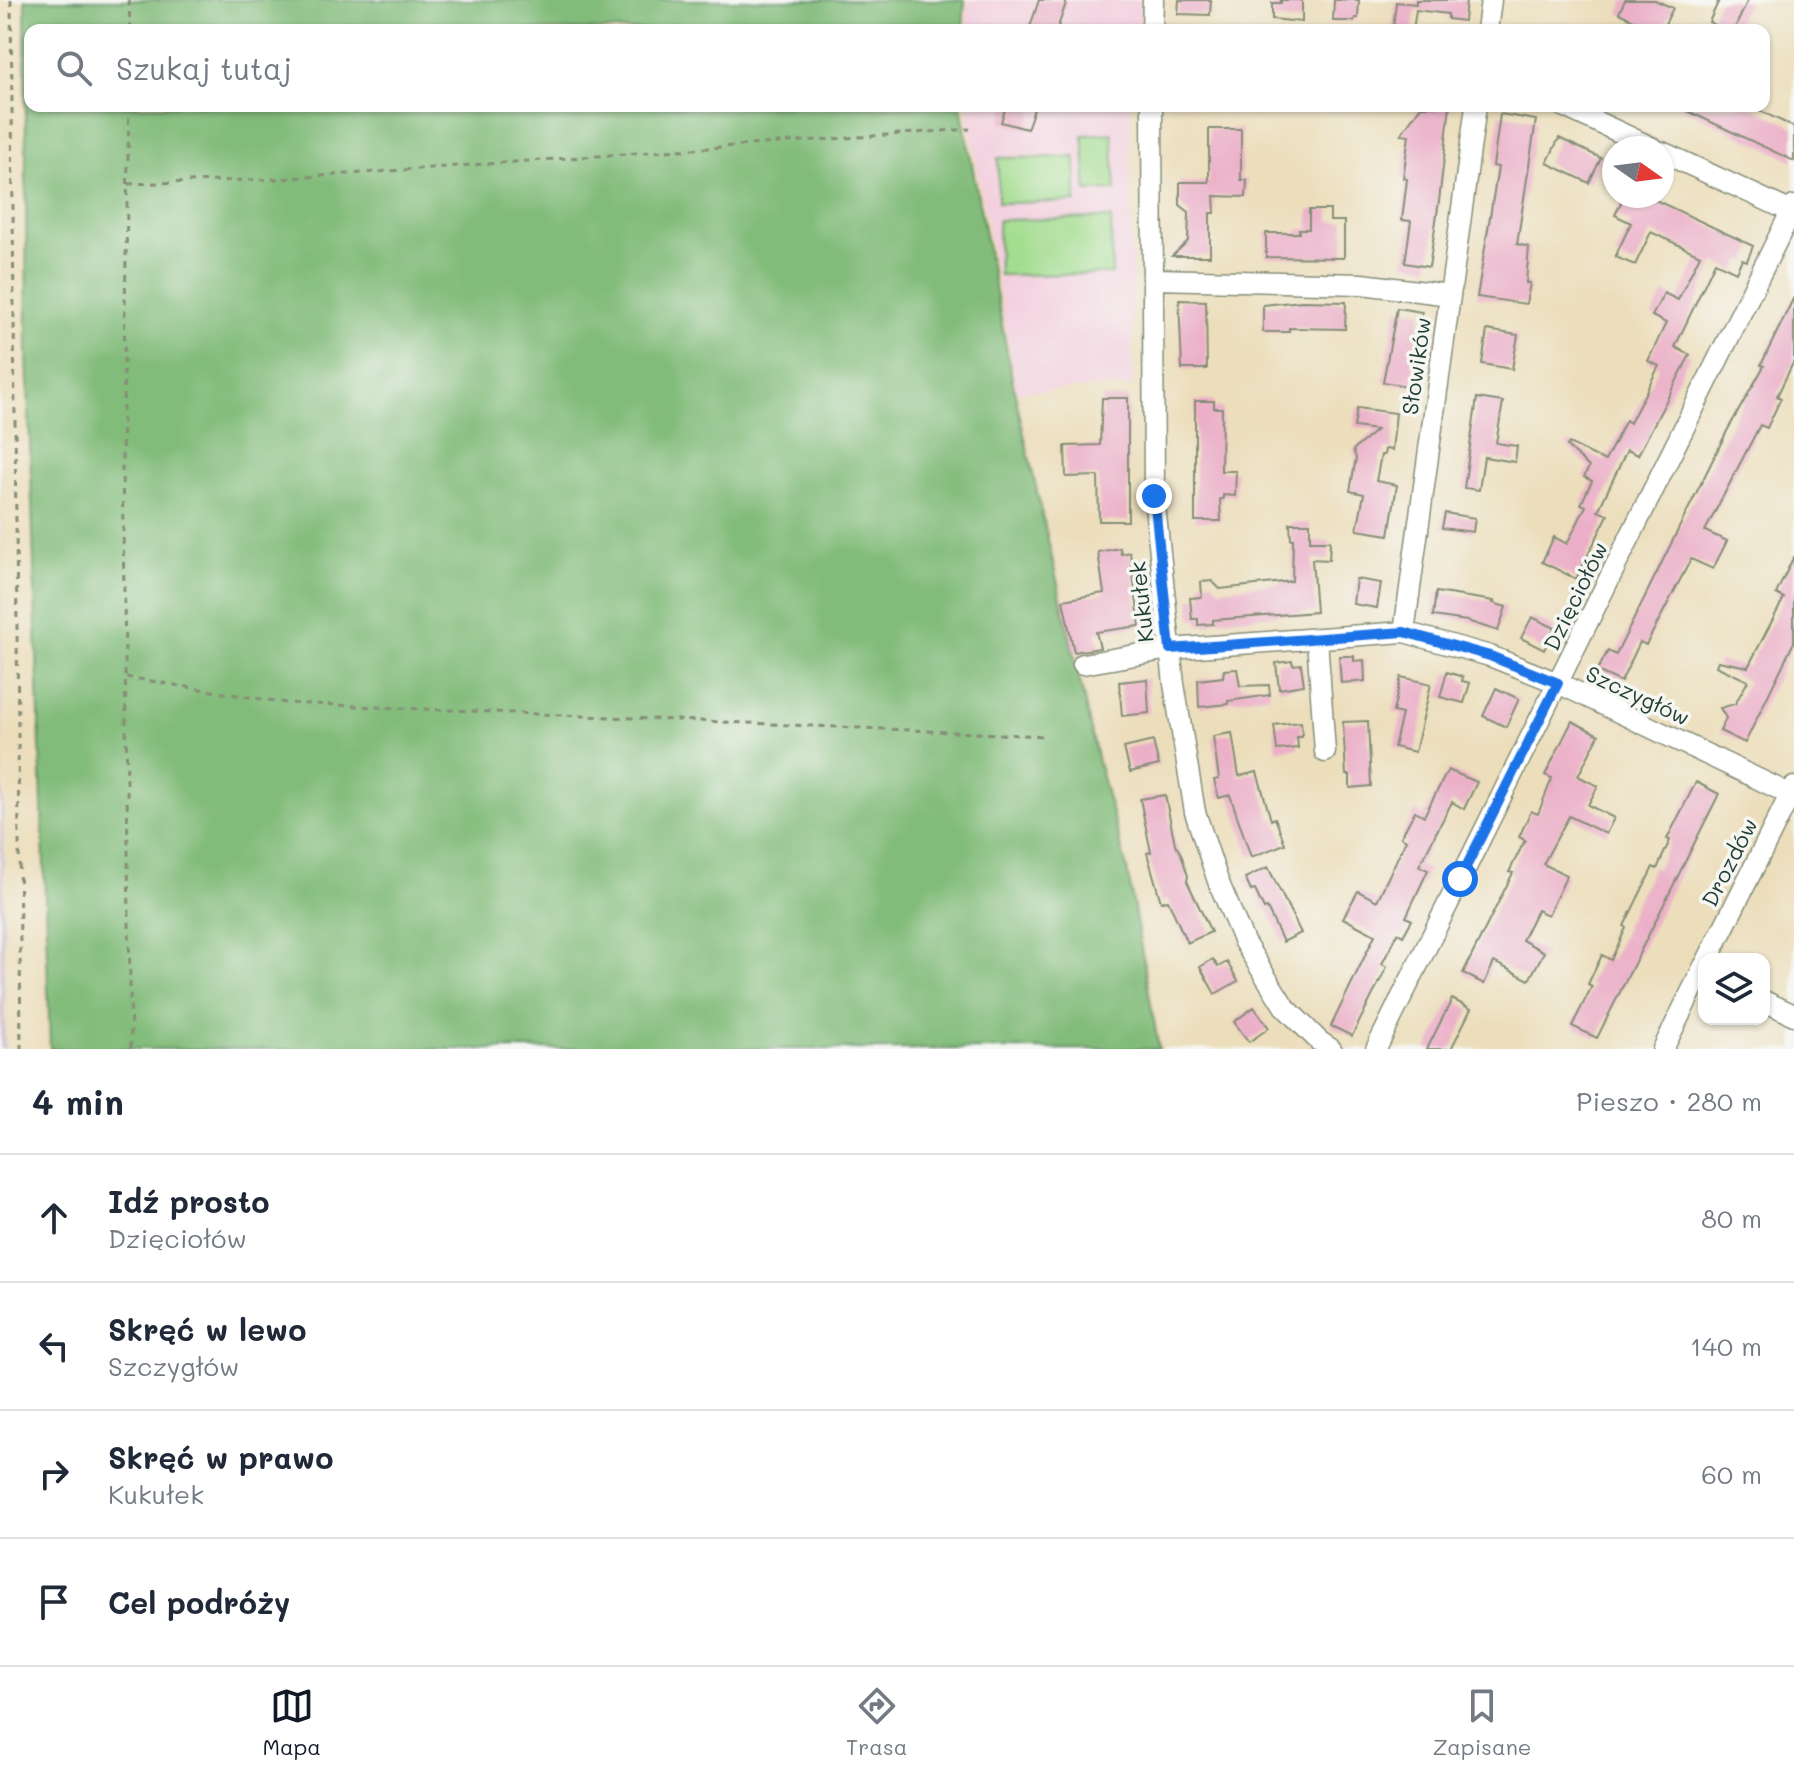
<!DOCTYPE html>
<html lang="pl">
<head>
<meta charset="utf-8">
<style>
  body { margin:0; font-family:Mali,sans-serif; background:#f6f6f7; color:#1f2937 }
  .controls { position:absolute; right:24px; bottom:24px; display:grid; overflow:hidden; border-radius:16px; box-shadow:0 2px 6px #0004 }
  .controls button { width:72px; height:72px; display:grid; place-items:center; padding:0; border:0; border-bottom:2px solid #e0e1e3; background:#fff; color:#1f2937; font:40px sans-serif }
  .compass { position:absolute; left:1602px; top:136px; width:72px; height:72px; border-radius:50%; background:#fff; box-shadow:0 2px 6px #0004; rotate:104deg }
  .stop { position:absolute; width:24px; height:24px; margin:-18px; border:6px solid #1a73e8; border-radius:50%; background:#fff }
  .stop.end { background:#1a73e8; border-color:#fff; box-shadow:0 2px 8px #0008 }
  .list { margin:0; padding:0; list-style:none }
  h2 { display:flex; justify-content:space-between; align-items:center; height:104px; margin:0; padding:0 32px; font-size:34px }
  h2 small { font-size:26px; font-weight:400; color:#747a83 }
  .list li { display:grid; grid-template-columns:52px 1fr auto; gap:24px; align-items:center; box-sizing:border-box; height:128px; padding:0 32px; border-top:2px solid #e0e1e3 }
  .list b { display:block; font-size:30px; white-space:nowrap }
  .list p { margin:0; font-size:26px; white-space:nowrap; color:#747a83 }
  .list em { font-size:26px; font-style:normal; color:#747a83 }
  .icon { flex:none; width:44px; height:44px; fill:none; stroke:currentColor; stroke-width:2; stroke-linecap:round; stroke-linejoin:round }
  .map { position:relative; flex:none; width:1794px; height:1049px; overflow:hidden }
  .search { position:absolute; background:#fff; box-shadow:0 2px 6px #0004; left:24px; right:24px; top:24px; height:88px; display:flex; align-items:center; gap:20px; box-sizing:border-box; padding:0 28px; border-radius:16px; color:#747a83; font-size:30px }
  .sheet { height:616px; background:#fff }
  nav { display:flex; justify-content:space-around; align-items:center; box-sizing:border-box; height:112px; border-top:2px solid #e0e1e3; background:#fff; font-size:22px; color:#747a83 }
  nav a { display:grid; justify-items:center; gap:4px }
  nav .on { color:#111827 }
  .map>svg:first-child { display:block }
  .built { fill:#f3cfde }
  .industrial { fill:#cfbdce }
  .green { fill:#a3dd8f; stroke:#618d62; stroke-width:2 }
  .forest { fill:#82bc7a; stroke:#507c57; stroke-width:2 }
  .building { fill:#ebb0c8 }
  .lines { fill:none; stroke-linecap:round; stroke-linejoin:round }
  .minor-casing { stroke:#868e78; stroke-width:23 }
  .path { stroke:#868e78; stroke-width:3; stroke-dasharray:6 6; stroke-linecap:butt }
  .minor { stroke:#fff; stroke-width:20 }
  .route { stroke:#1a73e8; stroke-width:10 }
  .labels { text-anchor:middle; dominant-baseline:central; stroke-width:7; stroke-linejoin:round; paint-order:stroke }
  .street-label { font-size:22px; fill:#1f3d34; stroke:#f6f6f2 }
</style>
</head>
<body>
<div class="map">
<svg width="1794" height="1049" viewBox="0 0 1794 1049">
  <rect width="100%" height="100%" fill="#f6f6f2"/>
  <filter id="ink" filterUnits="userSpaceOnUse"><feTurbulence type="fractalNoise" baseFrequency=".0125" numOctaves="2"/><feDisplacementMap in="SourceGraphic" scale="16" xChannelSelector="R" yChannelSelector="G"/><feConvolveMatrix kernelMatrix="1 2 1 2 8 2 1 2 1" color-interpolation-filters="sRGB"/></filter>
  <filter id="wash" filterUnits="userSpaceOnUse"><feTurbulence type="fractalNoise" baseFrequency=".006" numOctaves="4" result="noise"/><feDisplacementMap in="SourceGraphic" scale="32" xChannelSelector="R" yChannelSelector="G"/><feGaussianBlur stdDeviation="1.8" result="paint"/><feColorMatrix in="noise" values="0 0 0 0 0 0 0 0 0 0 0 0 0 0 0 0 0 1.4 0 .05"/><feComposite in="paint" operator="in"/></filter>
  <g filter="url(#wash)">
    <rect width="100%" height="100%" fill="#ecdebb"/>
    <path class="built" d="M 968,0 L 1142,0 L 1141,30 L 966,30 Z
      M 966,106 L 1130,106 L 1133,386 L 1017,392 Z"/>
    <path class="industrial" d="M 0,425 L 5,1049 L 0,1049 Z"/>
    <path class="green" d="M 1112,133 L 1116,190 L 1087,191 L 1083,135 Z
      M 1076,157 L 1076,202 L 998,203 L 998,158 Z
      M 1111,218 L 1112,274 L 999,275 L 998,220 Z"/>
    <path class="forest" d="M 25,0 L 965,0 L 963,30 L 30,30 L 30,106 L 961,106 L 1015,394 L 1099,766 L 1127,869 L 1159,1049 L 50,1049 L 27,354 Z"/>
    <g id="blocks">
      <path class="building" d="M 1039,0 L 1067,0 L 1057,30 L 1029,30 Z
        M 1179,0 L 1211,0 L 1210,15 L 1178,14 Z
        M 1281,0 L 1302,0 L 1302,22 L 1272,19 L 1272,3 L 1281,3 Z
        M 1334,0 L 1359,0 L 1358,18 L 1355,18 L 1354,21 L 1333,21 Z
        M 1416,0 L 1466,0 L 1464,21 L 1448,19 L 1448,14 L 1416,10 L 1413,30 L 1393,28 L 1396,2 L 1416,4 Z
        M 1625,0 L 1655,0 L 1673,8 L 1662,30 L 1654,30 L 1619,13 Z
        M 1719,0 L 1748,0 L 1734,30 L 1725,30 L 1709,22 Z
        M 1006,106 L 1035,106 L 1027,129 L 1001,122 Z
        M 1421,106 L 1450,106 L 1439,201 L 1429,267 L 1405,263 L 1411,221 L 1402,220 L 1407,179 L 1403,178 L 1409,135 L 1401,134 Z
        M 1677,106 L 1750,106 L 1794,127 L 1794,161 Z
        M 1500,114 L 1536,120 L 1517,244 L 1529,247 L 1526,283 L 1530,283 L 1526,304 L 1477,297 L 1498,167 L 1493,166 Z
        M 1209,129 L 1241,129 L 1241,180 L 1247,180 L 1246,197 L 1214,196 L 1215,213 L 1210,213 L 1210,256 L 1172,256 L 1188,241 L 1189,212 L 1180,205 L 1180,182 L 1209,182 Z
        M 1559,138 L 1601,158 L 1589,183 L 1547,163 Z
        M 1624,196 L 1647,196 L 1753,246 L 1747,261 L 1742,259 L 1736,272 L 1715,262 L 1675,347 L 1690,355 L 1638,455 L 1627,450 L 1598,511 L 1608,515 L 1576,579 L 1542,562 L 1554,537 L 1567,544 L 1586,506 L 1581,504 L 1592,481 L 1584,477 L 1589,467 L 1567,446 L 1569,443 L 1605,461 L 1626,420 L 1630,423 L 1659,366 L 1648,361 L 1666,323 L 1652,316 L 1664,293 L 1678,300 L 1700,255 L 1651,232 L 1635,265 L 1615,257 L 1631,223 L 1615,215 Z
        M 1309,210 L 1330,210 L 1330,221 L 1344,221 L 1344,258 L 1266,257 L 1266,233 L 1299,233 L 1299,229 L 1309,229 Z
        M 1794,297 L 1794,361 L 1777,396 L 1781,398 L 1767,428 L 1760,425 L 1705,531 L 1727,541 L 1713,569 L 1691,559 L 1646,645 L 1640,642 L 1621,682 L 1597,671 L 1608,651 L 1616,655 L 1727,431 L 1764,366 L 1761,365 Z
        M 1179,300 L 1206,301 L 1207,369 L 1182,369 Z
        M 1302,301 L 1346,302 L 1345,329 L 1289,328 L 1289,332 L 1263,332 L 1263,305 Z
        M 1397,308 L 1422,312 L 1413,387 L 1383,382 Z
        M 1487,330 L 1518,335 L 1512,369 L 1482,364 Z
        M 1102,398 L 1128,398 L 1128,521 L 1099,521 L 1098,476 L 1066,477 L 1065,446 L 1100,445 Z
        M 1477,398 L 1503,402 L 1496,443 L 1517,446 L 1515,462 L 1484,457 L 1479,490 L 1464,488 Z
        M 1195,401 L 1214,401 L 1214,408 L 1222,408 L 1221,471 L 1236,471 L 1235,496 L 1223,495 L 1223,499 L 1220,499 L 1221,521 L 1195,521 Z
        M 1357,408 L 1396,413 L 1392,450 L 1385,449 L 1384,455 L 1381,455 L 1376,481 L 1397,485 L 1389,535 L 1357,530 L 1364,494 L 1350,491 L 1356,458 L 1353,450 L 1377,430 L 1354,427 Z
        M 1445,513 L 1475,518 L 1473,532 L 1442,528 Z
        M 1290,523 L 1310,523 L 1310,541 L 1330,541 L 1329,560 L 1312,559 L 1316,612 L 1213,620 L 1213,624 L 1198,625 L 1198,619 L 1192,619 L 1190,598 L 1202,597 L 1201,582 L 1212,581 L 1220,589 L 1292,581 L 1293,539 L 1291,539 Z
        M 1120,548 L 1121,554 L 1130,552 L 1140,626 L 1096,632 L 1100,648 L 1074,652 L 1063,600 L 1104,593 L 1098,552 Z
        M 1794,556 L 1794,642 L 1745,743 L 1720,731 L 1726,718 L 1720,708 L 1735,704 L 1748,681 L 1716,666 L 1718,661 L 1748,667 L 1784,598 L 1776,594 Z
        M 1356,579 L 1381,583 L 1377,608 L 1353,604 Z
        M 1436,592 L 1494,601 L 1493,603 L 1506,607 L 1498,631 L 1467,621 L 1433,616 Z
        M 1532,617 L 1555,628 L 1544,650 L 1521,638 Z
        M 1339,656 L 1354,656 L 1354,661 L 1364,660 L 1365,681 L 1341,683 Z
        M 1292,661 L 1293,665 L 1301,664 L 1304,685 L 1279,689 L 1276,663 Z
        M 1237,669 L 1240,686 L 1269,685 L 1270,695 L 1228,701 L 1228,704 L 1199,707 L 1198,680 L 1223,677 L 1224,670 Z
        M 1447,672 L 1463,677 L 1462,681 L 1470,683 L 1464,703 L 1440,697 Z
        M 1401,677 L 1431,684 L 1415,752 L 1394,747 L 1402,714 L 1393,712 Z
        M 1147,679 L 1149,713 L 1122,716 L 1119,682 Z
        M 1496,688 L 1519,699 L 1506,727 L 1483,716 Z
        M 1368,721 L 1371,786 L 1350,788 L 1350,775 L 1346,775 L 1343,722 Z
        M 1572,721 L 1599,735 L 1578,776 L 1598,786 L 1588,805 L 1614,818 L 1606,834 L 1569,816 L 1543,864 L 1567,875 L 1548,915 L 1537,910 L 1522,940 L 1544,952 L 1529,980 L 1494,962 L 1484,984 L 1463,973 L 1513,873 L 1509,872 L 1525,840 L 1519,837 L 1531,811 L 1538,814 L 1552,778 L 1545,775 Z
        M 1301,722 L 1302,737 L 1297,737 L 1298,748 L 1277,750 L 1274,725 Z
        M 1232,733 L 1239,776 L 1257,772 L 1271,820 L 1275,818 L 1285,844 L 1251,857 L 1230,795 L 1219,798 L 1214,780 L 1219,779 L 1213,736 Z
        M 1153,741 L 1159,765 L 1130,772 L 1124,748 Z
        M 1448,770 L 1477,782 L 1464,809 L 1452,802 L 1419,866 L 1428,870 L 1406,917 L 1412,920 L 1403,936 L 1398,933 L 1382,964 L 1387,967 L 1352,1036 L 1331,1026 L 1375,935 L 1343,918 L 1358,891 L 1377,901 L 1406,840 L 1401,837 L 1415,811 L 1424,816 Z
        M 1696,782 L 1719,794 L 1597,1038 L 1572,1026 L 1592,986 L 1588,984 L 1602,955 L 1611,960 L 1626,928 L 1624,926 L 1653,867 L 1657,869 L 1670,840 L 1667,839 Z
        M 1165,795 L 1175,844 L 1181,854 L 1188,876 L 1187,881 L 1211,932 L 1187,943 L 1168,900 L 1161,902 L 1147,853 L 1151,852 L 1140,799 Z
        M 1268,867 L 1301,933 L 1283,942 L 1267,908 L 1264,909 L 1255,890 L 1251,891 L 1245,878 Z
        M 1213,959 L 1218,967 L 1227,962 L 1238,981 L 1215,994 L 1200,967 Z
        M 1452,999 L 1471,1009 L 1451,1049 L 1427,1049 Z
        M 1254,1007 L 1269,1028 L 1249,1042 L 1234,1022 Z"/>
    </g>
  </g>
  <g filter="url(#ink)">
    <use href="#blocks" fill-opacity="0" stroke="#868e78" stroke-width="2"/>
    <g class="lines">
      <g class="minor-casing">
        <path id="minor" d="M 1152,30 L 1153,0
          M 1487,30 L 1491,0
          M 1152,106 L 1154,496 L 1174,684 L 1195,812 L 1218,881 L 1244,942 L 1284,1006 L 1319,1041 L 1331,1049
          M 1563,106 L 1653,148
          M 1662,152 L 1794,213
          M 1154,279 L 1362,284 L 1450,295
          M 1404,632 L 1476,106
          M 1317,639 L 1325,752
          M 1083,664 L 1170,649 L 1404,632 L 1490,656 L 1558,683 L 1781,790 L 1794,801
          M 1708,959 L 1794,787
          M 1764,1001 L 1794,1015
          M 1376,1049 L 1794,206
          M 1663,1049 L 1704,966"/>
      </g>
      <path class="path" d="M 11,0 L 21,1049
        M 129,0 L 130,30
        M 129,106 L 122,462 L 131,1049
        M 128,184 L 279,179 L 970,129
        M 126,677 L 286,703 L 1045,736"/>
      <use href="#minor" class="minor"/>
    </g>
  </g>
  <g class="lines" filter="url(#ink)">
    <path class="route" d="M 1154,496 L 1170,649 L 1404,632 L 1490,656 L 1558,683 L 1460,879"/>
  </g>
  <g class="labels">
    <g class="street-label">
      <text transform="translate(1416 366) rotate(-82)">Słowików</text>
      <text transform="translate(1575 596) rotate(-64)">Dzięciołów</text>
      <text transform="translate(1141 602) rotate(-96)">Kukułek</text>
      <text transform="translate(1638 695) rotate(25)">Szczygłów</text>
      <text transform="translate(1729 862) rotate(-63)">Drozdów</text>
    </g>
  </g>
</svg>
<div class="controls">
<button><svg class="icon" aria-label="layers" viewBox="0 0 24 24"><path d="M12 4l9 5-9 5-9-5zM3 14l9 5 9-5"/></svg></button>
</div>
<svg class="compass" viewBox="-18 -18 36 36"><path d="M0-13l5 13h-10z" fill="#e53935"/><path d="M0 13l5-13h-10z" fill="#747a83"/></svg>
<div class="stop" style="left:1460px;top:879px"></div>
<div class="stop end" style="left:1154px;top:496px"></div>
<div class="search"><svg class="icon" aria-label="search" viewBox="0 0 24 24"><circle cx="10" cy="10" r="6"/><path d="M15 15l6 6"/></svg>Szukaj tutaj</div>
</div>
<section class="sheet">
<h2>4 min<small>Pieszo · 280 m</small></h2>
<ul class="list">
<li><svg class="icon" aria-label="ahead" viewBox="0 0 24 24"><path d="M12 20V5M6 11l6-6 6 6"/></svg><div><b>Idź prosto</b><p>Dzięciołów</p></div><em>80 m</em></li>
<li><svg class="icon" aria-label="left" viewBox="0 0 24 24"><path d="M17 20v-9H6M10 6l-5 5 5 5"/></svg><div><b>Skręć w lewo</b><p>Szczygłów</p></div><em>140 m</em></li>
<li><svg class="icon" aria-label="right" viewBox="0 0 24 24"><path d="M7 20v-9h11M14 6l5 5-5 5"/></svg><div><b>Skręć w prawo</b><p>Kukułek</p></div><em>60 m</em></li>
<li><svg class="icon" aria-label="arrive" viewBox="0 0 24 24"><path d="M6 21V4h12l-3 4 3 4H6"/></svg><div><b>Cel podróży</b></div></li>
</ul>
</section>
<nav>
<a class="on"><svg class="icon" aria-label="map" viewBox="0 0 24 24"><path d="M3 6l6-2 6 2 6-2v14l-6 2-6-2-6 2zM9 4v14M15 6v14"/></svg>Mapa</a>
<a><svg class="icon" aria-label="directions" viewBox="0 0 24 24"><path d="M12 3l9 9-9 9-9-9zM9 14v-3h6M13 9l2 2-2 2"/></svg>Trasa</a>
<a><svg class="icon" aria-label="saved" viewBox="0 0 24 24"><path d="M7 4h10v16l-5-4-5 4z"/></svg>Zapisane</a>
</nav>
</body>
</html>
